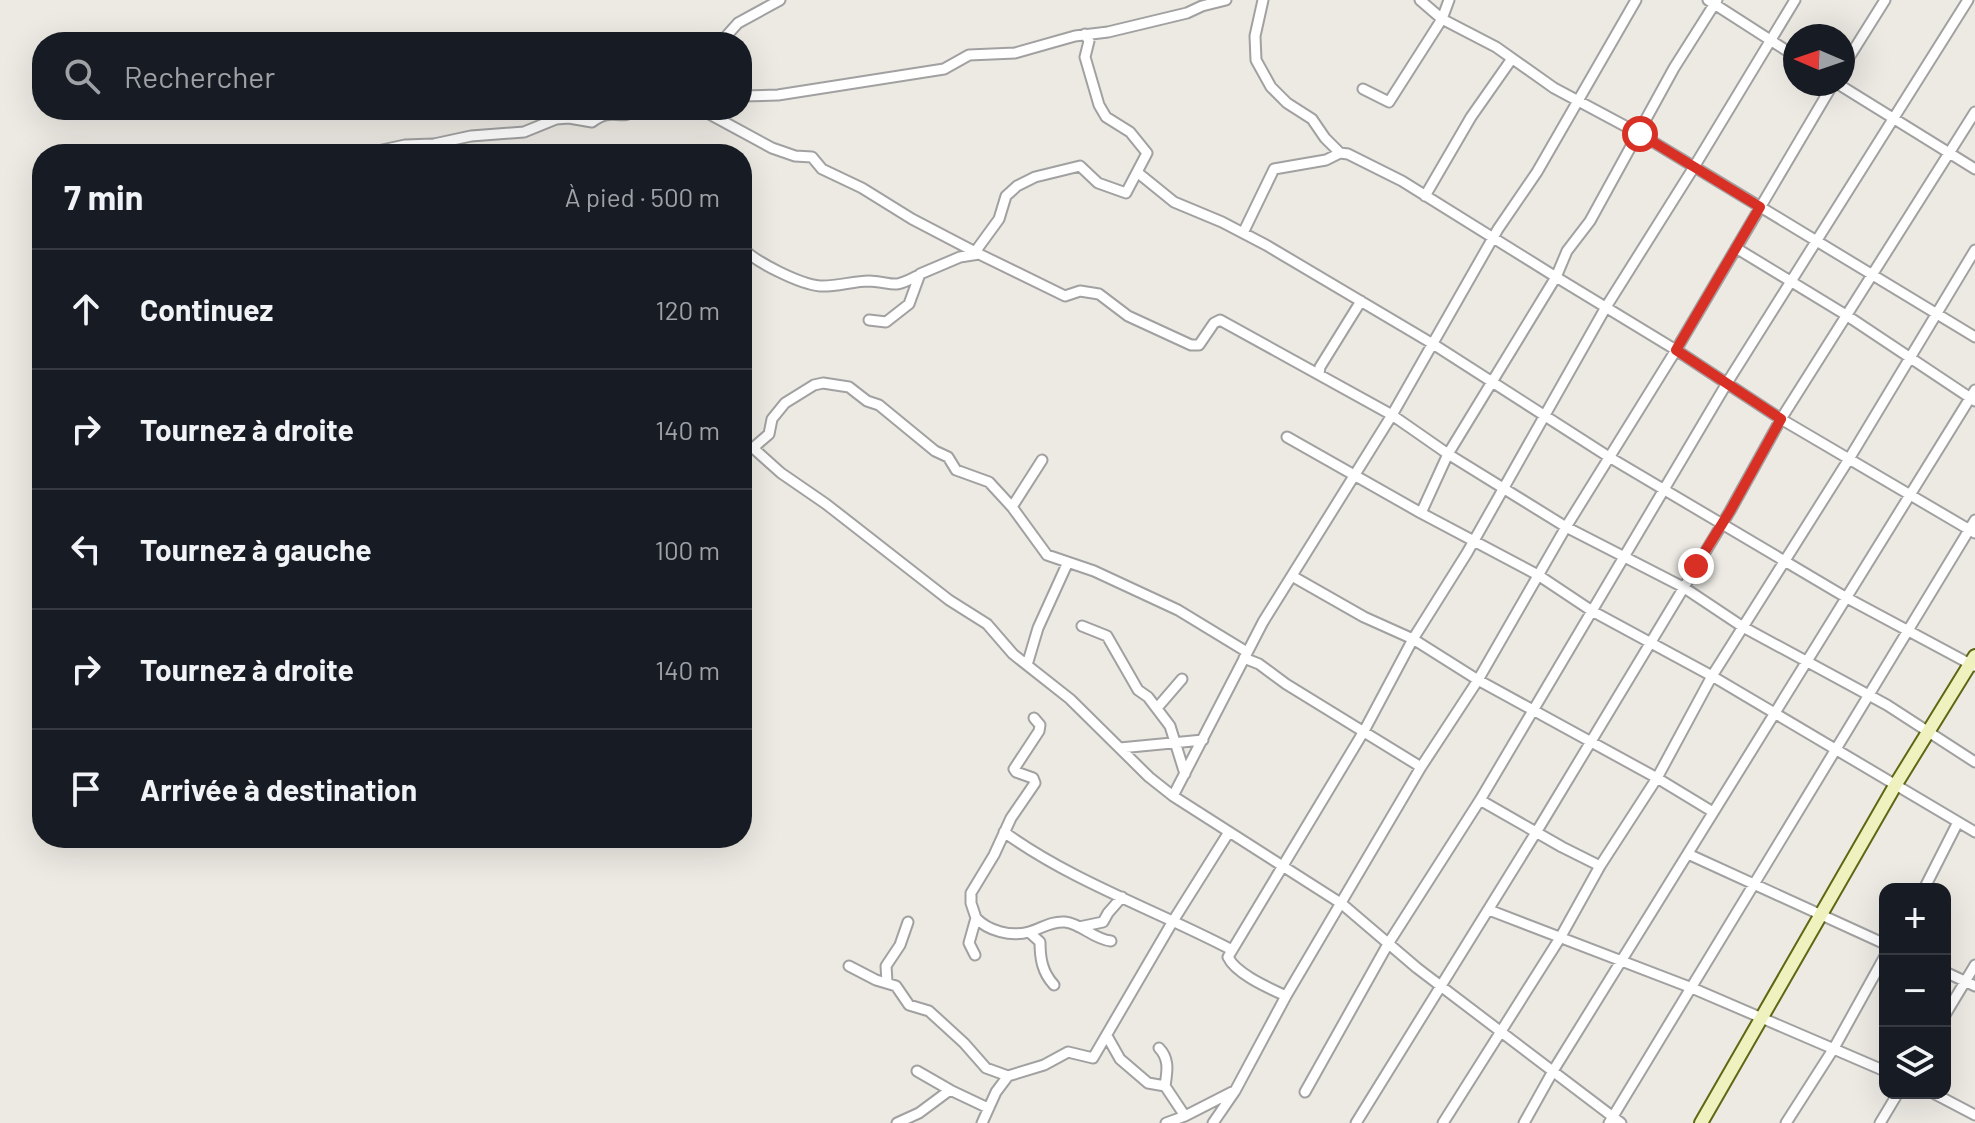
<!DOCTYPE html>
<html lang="fr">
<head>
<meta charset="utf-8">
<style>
  body { margin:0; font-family:Barlow,sans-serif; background:#20242c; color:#f1f3f6 }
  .controls { position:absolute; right:24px; bottom:24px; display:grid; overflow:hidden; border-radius:16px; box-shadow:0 8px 32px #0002 }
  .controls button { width:72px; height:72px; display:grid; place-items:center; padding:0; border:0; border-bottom:2px solid #363941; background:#171b24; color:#f1f3f6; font:40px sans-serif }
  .compass { position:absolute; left:1783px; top:24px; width:72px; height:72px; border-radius:50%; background:#171b24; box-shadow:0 8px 32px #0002; rotate:272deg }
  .stop { position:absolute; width:24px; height:24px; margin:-18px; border:6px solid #d93025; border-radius:50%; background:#fff }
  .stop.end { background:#d93025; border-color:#fff; box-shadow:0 2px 8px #0008 }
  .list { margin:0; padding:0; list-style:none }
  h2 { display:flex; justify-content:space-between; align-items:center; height:104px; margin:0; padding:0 32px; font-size:34px }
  h2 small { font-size:26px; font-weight:400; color:#9ea1a6 }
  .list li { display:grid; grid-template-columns:52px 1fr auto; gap:24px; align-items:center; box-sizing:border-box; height:120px; padding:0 32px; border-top:2px solid #363941 }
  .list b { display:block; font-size:30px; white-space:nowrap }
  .list em { font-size:26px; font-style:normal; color:#9ea1a6 }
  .icon { flex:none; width:44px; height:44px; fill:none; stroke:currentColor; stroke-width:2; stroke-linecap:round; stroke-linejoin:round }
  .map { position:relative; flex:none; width:1975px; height:1123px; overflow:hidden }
  .search { position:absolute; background:#171b24; box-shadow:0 8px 32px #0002; left:32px; top:32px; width:720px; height:88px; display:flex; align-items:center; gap:20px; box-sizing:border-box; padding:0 28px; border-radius:32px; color:#9ea1a6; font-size:30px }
  .panel { position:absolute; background:#171b24; box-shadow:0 8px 32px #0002; left:32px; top:144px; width:720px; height:704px; border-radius:32px }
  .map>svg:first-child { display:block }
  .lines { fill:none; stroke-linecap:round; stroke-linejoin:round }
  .street-casing { stroke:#a1a1a1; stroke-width:13 }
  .secondary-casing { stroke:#5e6712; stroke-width:16 }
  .street { stroke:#fff; stroke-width:9 }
  .secondary { stroke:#eff1be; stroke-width:12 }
  .route { stroke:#d93025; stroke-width:10 }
</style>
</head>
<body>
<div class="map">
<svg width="1975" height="1123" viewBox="0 0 1975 1123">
  <rect width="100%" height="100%" fill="#edeae4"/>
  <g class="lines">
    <g class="street-casing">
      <path id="street" d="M 1263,0 L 1255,36 L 1256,60 L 1271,87 L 1287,103 L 1312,119 L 1325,138 L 1340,153
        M 1420,0 L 1442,19 L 1496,47 L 1554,88 L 1640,134 L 1975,337
        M 1708,0 L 1795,56
        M 1717,0 L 1674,68 L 1590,221 L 1567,251 L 1556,277 L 1676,350 L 1781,419 L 1975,533
        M 721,42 L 738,23 L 780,0
        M 1843,67 L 1885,0
        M 1838,84 L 1975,169
        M 1363,89 L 1389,102 L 1442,19 L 1449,0
        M 742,96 L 778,95 L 944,69 L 969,55 L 1015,53 L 1075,36 L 1108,32 L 1187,13 L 1202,6 L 1226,0
        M 702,110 L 772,148 L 795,156 L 812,157 L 822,169 L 862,188 L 912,219 L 979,254
        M 328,154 L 347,151 L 359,154
        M 364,154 L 405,145 L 434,144 L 471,136 L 524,132 L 556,119 L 569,118 L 592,122 C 613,106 620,122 636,110
        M 1137,172 L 1174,202 L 1222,222 L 1266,245 L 1433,344 L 1609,457 L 1847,598 L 1974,666
        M 1425,196 L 1471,117 L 1511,60
        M 1243,233 L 1274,169 L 1326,160 L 1340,153 L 1348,154 L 1402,181 L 1556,277 L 1448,454 L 1421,513
        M 742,248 C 756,262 799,284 820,286 C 836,287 853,281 869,281 C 895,282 890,290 917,276
        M 1736,248 L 1846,315 L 1975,401
        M 975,252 L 999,219 L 1006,196 L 1017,186 L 1035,177 L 1080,166 L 1098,183 L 1126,193 L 1147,153 L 1130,132 L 1106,117 L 1099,105 L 1085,57 L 1089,41 L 1085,34
        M 869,320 L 886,322 L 909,304 L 920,274 L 960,257 L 979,254 L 1065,296 L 1080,291 L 1099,294 L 1128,316 L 1191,345 L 1199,345 L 1214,323 L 1220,320 L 1392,415 L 1448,454 L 1566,527 L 1683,587 L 1743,627 L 1887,705 L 1975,762
        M 1319,374 L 1320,367 L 1361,301
        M 1287,437 L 1421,513 L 1538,575 L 1592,611 L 1712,676 L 1975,832
        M 742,444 L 753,448 L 781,473 L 826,504 L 949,600 L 987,624 L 1013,654 L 1070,699 L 1149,777 L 1173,796 L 1342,904 L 1417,968 L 1621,1123
        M 753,448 L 769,434 L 772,419 L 785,403 L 814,385 L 823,383 L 849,387 L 867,401 L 879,405 L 935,451 L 948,457 L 956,470 L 989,482 L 1012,507 L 1047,555 L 1094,571 L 1178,610 L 1247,652
        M 1012,507 L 1042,460
        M 1292,576 L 1364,617 L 1413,639 L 1478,680 L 1657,778 L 1713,812
        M 1082,626 L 1107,636 L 1138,690 L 1148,697 L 1170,726 L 1185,774
        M 1244,658 L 1259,664 L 1286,684 L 1421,767
        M 1027,665 L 1038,628 L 1068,562
        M 1157,708 L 1182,679
        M 1120,748 L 1203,740
        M 1173,796 L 1263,622 L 1392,415 L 1498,229 L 1537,172 L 1636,0
        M 1480,800 L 1562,847 L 1600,866
        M 1004,832 C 1073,882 1156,910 1232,950
        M 1688,854 L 1885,944
        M 1924,889 L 1958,822
        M 1489,910 L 1692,988 L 1885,1071
        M 976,918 L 971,903 L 971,893 L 994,855 L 1011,818 L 1035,783 L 1033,778 L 1016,772 L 1014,769 L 1039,731 L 1040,725 L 1034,718
        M 1079,927 L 1103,922 L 1108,913 L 1122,897
        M 1029,932 L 1040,942 C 1040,958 1042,972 1054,985
        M 975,955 L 969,943 L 976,918 C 988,931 1011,937 1029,932 C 1041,929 1050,921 1065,922 C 1082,924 1093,939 1111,941
        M 849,966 L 876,980 L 896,986 L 909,1005 L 929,1011 L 964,1043 L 986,1068 L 1008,1076
        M 1945,972 L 1975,986
        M 887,982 L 886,966 L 900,945 L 908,922
        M 1286,996 C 1269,988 1236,974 1228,957 L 1364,731 L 1413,639 L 1467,553 L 1606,307 L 1694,167 L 1795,0
        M 1945,1015 L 1975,965
        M 1107,1036 L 1120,1059 L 1148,1083 L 1165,1086 L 1185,1116
        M 1159,1048 C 1170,1059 1167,1072 1165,1086
        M 917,1071 L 950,1090
        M 1305,1092 L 1388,944 L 1480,800 L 1727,383 L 1968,0
        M 1933,1093 L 1975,1115
        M 897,1123 L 919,1113 L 950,1090 L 988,1108
        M 982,1123 L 996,1092 L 1008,1076 L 1044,1065 L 1068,1052 L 1093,1058 L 1173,921 L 1229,832
        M 1166,1123 L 1185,1116 L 1232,1092
        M 1213,1123 L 1235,1091 L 1286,996 L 1421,767 L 1478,680 L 1566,527 L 1676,350 L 1833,84
        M 1356,1123 L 1540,826 L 1730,511 L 1781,419 L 1975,112
        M 1443,1123 L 1560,938 L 1600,866 L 1657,778 L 1712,676 L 1849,459 L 1975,250
        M 1524,1123 L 1553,1071 L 1975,390
        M 1609,1123 L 1975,520
        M 1786,1123 L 1834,1048 L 1885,956
        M 1880,1123 L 1898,1093"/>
    </g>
    <g class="secondary-casing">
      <path id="secondary" d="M 1701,1123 L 1896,784 L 1975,656"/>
    </g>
    <use href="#street" class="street"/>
    <use href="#secondary" class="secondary"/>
  </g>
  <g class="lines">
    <path class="route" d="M 1640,134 L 1760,207 L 1676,350 L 1781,419 L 1730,511 L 1696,566"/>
  </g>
</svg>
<div class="controls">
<button>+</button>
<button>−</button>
<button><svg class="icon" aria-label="layers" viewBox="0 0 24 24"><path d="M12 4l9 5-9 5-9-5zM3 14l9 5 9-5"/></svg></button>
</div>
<svg class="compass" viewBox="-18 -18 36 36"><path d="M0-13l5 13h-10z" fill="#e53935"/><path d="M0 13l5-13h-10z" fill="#9ea1a6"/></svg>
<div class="stop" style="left:1640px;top:134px"></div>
<div class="stop end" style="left:1696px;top:566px"></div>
<div class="search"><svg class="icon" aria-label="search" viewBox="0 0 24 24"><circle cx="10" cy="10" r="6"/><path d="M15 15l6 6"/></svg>Rechercher</div>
<section class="panel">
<h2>7 min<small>À pied · 500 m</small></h2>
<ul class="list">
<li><svg class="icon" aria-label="ahead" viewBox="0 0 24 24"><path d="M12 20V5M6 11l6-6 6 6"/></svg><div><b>Continuez</b></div><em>120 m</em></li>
<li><svg class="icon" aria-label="right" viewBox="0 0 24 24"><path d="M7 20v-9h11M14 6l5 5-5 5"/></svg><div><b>Tournez à droite</b></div><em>140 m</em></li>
<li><svg class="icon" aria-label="left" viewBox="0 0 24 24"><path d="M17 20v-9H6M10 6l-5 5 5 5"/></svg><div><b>Tournez à gauche</b></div><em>100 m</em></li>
<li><svg class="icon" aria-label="right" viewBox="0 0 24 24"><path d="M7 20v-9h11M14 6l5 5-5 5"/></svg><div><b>Tournez à droite</b></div><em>140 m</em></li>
<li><svg class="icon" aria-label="arrive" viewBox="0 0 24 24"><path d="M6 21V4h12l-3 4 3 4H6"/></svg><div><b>Arrivée à destination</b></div></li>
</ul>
</section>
</div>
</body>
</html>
